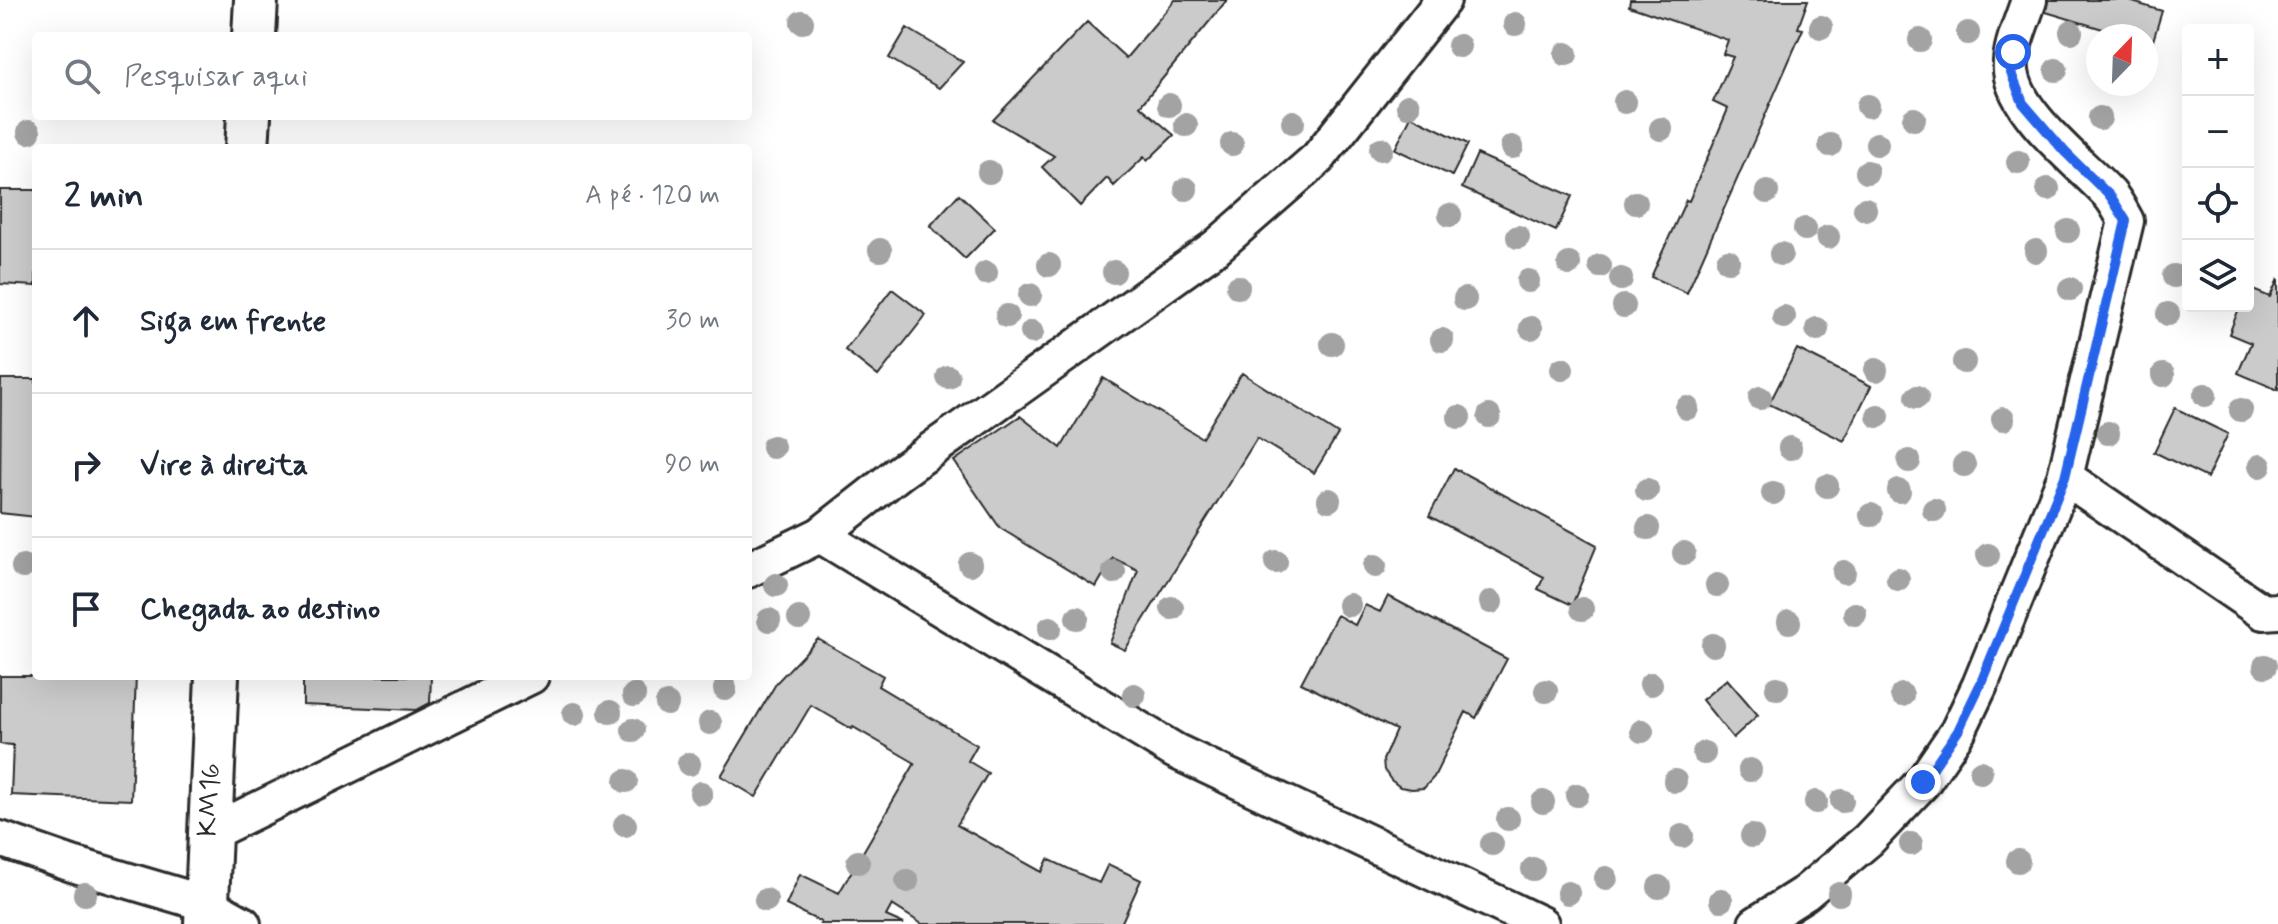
<!DOCTYPE html>
<html lang="pt">
<head>
<meta charset="utf-8">
<style>
  body { margin:0; font-family:Mynerve,sans-serif; background:#f2f2f3; color:#1f2937 }
  .controls { position:absolute; right:24px; top:24px; display:grid; overflow:hidden; border-radius:8px; box-shadow:0 8px 32px #0002 }
  .controls button { width:72px; height:72px; display:grid; place-items:center; padding:0; border:0; border-bottom:2px solid #e0e1e3; background:#fff; color:#1f2937; font:40px sans-serif }
  .compass { position:absolute; left:2086px; top:24px; width:72px; height:72px; border-radius:50%; background:#fff; box-shadow:0 8px 32px #0002; rotate:23deg }
  .stop { position:absolute; width:24px; height:24px; margin:-18px; border:6px solid #2563eb; border-radius:50%; background:#fff }
  .stop.end { background:#2563eb; border-color:#fff; box-shadow:0 2px 8px #0008 }
  .list { margin:0; padding:0; list-style:none }
  h2 { display:flex; justify-content:space-between; align-items:center; height:104px; margin:0; padding:0 32px; font-size:34px }
  h2 small { font-size:26px; font-weight:400; color:#747a83 }
  .list li { display:grid; grid-template-columns:52px 1fr auto; gap:24px; align-items:center; box-sizing:border-box; height:144px; padding:0 32px; border-top:2px solid #e0e1e3 }
  .list b { display:block; font-size:30px; white-space:nowrap }
  .list em { font-size:26px; font-style:normal; color:#747a83 }
  .icon { flex:none; width:44px; height:44px; fill:none; stroke:currentColor; stroke-width:2; stroke-linecap:round; stroke-linejoin:round }
  .map { position:relative; flex:none; width:2278px; height:924px; overflow:hidden }
  .search { position:absolute; background:#fff; box-shadow:0 8px 32px #0002; left:32px; top:32px; width:720px; height:88px; display:flex; align-items:center; gap:20px; box-sizing:border-box; padding:0 28px; border-radius:8px; color:#747a83; font-size:30px }
  .panel { position:absolute; background:#fff; box-shadow:0 8px 32px #0002; left:32px; top:144px; width:720px; height:536px; border-radius:8px }
  .map>svg:first-child { display:block }
  .building { fill:#cbcbcb; stroke:#2b2b2b; stroke-width:2 }
  .lines { fill:none; stroke-linecap:round; stroke-linejoin:round }
  .minor-casing { stroke:#2b2b2b; stroke-width:40 }
  .tertiary-casing { stroke:#2b2b2b; stroke-width:48 }
  .minor { stroke:#fff; stroke-width:34 }
  .tertiary { stroke:#fff; stroke-width:42 }
  .tree { fill:#a3a3a3 }
  .route { stroke:#2563eb; stroke-width:10 }
  .labels { text-anchor:middle; dominant-baseline:central; stroke-width:6; stroke-linejoin:round; paint-order:stroke }
  .street-label { font-size:28px; fill:#2b2b2b; stroke:#fff }
</style>
</head>
<body>
<div class="map">
<svg width="2278" height="924" viewBox="0 0 2278 924">
  <rect width="100%" height="100%" fill="#fff"/>
  <filter id="ink" filterUnits="userSpaceOnUse"><feTurbulence type="fractalNoise" baseFrequency=".0125" numOctaves="2"/><feDisplacementMap in="SourceGraphic" scale="16" xChannelSelector="R" yChannelSelector="G"/><feConvolveMatrix kernelMatrix="1 2 1 2 8 2 1 2 1" color-interpolation-filters="sRGB"/></filter>
  <g filter="url(#ink)">
    <path class="building" d="M 1175,0 L 1227,0 L 1140,106 L 1174,135 L 1147,161 L 1144,157 L 1114,186 L 1107,178 L 1080,206 L 1042,167 L 1054,156 L 993,120 L 1087,22 L 1126,58 Z
      M 1630,0 L 1808,0 L 1798,28 L 1803,29 L 1687,293 L 1651,277 L 1686,200 L 1689,201 L 1728,109 L 1713,102 L 1733,57 L 1723,54 L 1728,40 L 1629,6 Z
      M 2048,0 L 2126,0 L 2162,11 L 2152,44 L 2146,42 L 2146,36 L 2126,36 L 2046,12 Z
      M 907,28 L 963,62 L 939,88 L 889,58 Z
      M 1411,116 L 1468,144 L 1452,176 L 1395,149 Z
      M 1477,154 L 1572,196 L 1556,231 L 1462,188 Z
      M 0,190 L 36,190 L 36,286 L 0,284 Z
      M 959,194 L 995,228 L 965,259 L 930,226 Z
      M 2278,279 L 2278,390 L 2238,373 L 2251,343 L 2229,334 L 2240,306 L 2248,306 L 2248,288 L 2270,297 Z
      M 892,289 L 926,315 L 878,376 L 845,350 Z
      M 1797,349 L 1871,386 L 1844,441 L 1769,404 Z
      M 1242,373 L 1338,434 L 1314,473 L 1257,438 L 1125,650 L 1110,643 L 1138,570 L 1113,558 L 1096,587 L 1000,528 L 954,461 L 1020,416 L 1061,448 L 1103,378 L 1202,438 Z
      M 1,379 L 36,379 L 36,517 L 0,513 Z
      M 2175,408 L 2228,434 L 2207,478 L 2154,452 Z
      M 1454,468 L 1597,545 L 1572,605 L 1538,589 L 1544,577 L 1429,516 Z
      M 1388,596 L 1507,659 L 1476,718 L 1466,712 L 1434,777 L 1424,788 L 1412,789 L 1400,787 L 1391,780 L 1384,770 L 1383,760 L 1396,730 L 1301,683 L 1337,615 L 1355,625 L 1365,605 L 1380,612 Z
      M 818,639 L 883,676 L 878,686 L 977,745 L 968,761 L 988,773 L 957,825 L 1042,872 L 1048,859 L 1099,883 L 1108,864 L 1141,880 L 1121,924 L 922,924 L 892,905 L 886,916 L 904,924 L 820,924 L 821,922 L 786,905 L 800,874 L 839,893 L 915,763 L 853,727 L 852,729 L 811,705 L 756,797 L 721,776 L 777,682 Z
      M 0,676 L 136,676 L 131,800 L 11,795 L 13,745 L 0,744 Z
      M 303,676 L 431,676 L 430,703 L 417,710 L 303,705 Z
      M 1727,679 L 1758,715 L 1733,738 L 1702,700 Z"/>
    <g class="lines">
      <g class="minor-casing">
        <path id="minor" d="M 2065,477 L 2263,612 L 2278,611
          M 820,535 L 1175,751 L 1541,924
          M 748,570 L 820,535 L 899,473 L 1216,247 L 1318,158 L 1443,0
          M 208,834 L 531,676
          M 0,839 L 72,864 L 207,904 L 243,924
          M 1756,924 L 1805,893 L 1868,840 L 1923,782 L 1958,731 L 1980,685 L 2065,477 L 2126,221 C 2121,212 2116,202 2110,195 C 2082,164 2015,114 2011,71 C 2009,48 2022,22 2029,0"/>
      </g>
      <g class="tertiary-casing">
        <path id="tertiary" d="M 254,36 L 256,0
          M 247,148 L 249,116
          M 206,924 L 217,676"/>
      </g>
      <use href="#minor" class="minor"/>
      <use href="#tertiary" class="tertiary"/>
    </g>
    <g class="tree">
      <circle cx="802" cy="22" r="12"/>
      <circle cx="1515" cy="24" r="12"/>
      <circle cx="1821" cy="27" r="12"/>
      <circle cx="2071" cy="32" r="12"/>
      <circle cx="1968" cy="33" r="12"/>
      <circle cx="1920" cy="40" r="12"/>
      <circle cx="1459" cy="46" r="12"/>
      <circle cx="1566" cy="54" r="12"/>
      <circle cx="2056" cy="70" r="12"/>
      <circle cx="1625" cy="102" r="12"/>
      <circle cx="1169" cy="105" r="12"/>
      <circle cx="1408" cy="106" r="12"/>
      <circle cx="1868" cy="106" r="12"/>
      <circle cx="2100" cy="118" r="12"/>
      <circle cx="1914" cy="119" r="12"/>
      <circle cx="1293" cy="122" r="12"/>
      <circle cx="1186" cy="125" r="12"/>
      <circle cx="1661" cy="129" r="12"/>
      <circle cx="29" cy="132" r="12"/>
      <circle cx="1232" cy="144" r="12"/>
      <circle cx="1877" cy="144" r="12"/>
      <circle cx="1830" cy="145" r="12"/>
      <circle cx="1512" cy="147" r="12"/>
      <circle cx="1381" cy="149" r="12"/>
      <circle cx="2018" cy="162" r="12"/>
      <circle cx="989" cy="172" r="12"/>
      <circle cx="1867" cy="172" r="12"/>
      <circle cx="1186" cy="189" r="12"/>
      <circle cx="2048" cy="189" r="12"/>
      <circle cx="1767" cy="192" r="12"/>
      <circle cx="1636" cy="203" r="12"/>
      <circle cx="1865" cy="209" r="12"/>
      <circle cx="1450" cy="215" r="12"/>
      <circle cx="1805" cy="229" r="12"/>
      <circle cx="2068" cy="231" r="12"/>
      <circle cx="1518" cy="237" r="12"/>
      <circle cx="1828" cy="237" r="12"/>
      <circle cx="880" cy="250" r="12"/>
      <circle cx="2036" cy="251" r="12"/>
      <circle cx="1781" cy="254" r="12"/>
      <circle cx="1728" cy="261" r="12"/>
      <circle cx="1569" cy="264" r="12"/>
      <circle cx="1049" cy="265" r="12"/>
      <circle cx="1600" cy="266" r="12"/>
      <circle cx="1114" cy="272" r="12"/>
      <circle cx="986" cy="273" r="12"/>
      <circle cx="2174" cy="276" r="12"/>
      <circle cx="1621" cy="279" r="12"/>
      <circle cx="1528" cy="281" r="12"/>
      <circle cx="1238" cy="287" r="12"/>
      <circle cx="2070" cy="289" r="12"/>
      <circle cx="1030" cy="295" r="12"/>
      <circle cx="1465" cy="299" r="12"/>
      <circle cx="1624" cy="306" r="12"/>
      <circle cx="2168" cy="314" r="12"/>
      <circle cx="1007" cy="316" r="12"/>
      <circle cx="1784" cy="317" r="12"/>
      <circle cx="1531" cy="328" r="12"/>
      <circle cx="1817" cy="329" r="12"/>
      <circle cx="1032" cy="332" r="12"/>
      <circle cx="1442" cy="340" r="12"/>
      <circle cx="1332" cy="344" r="12"/>
      <circle cx="1964" cy="362" r="12"/>
      <circle cx="1562" cy="369" r="12"/>
      <circle cx="1876" cy="370" r="12"/>
      <circle cx="2163" cy="375" r="12"/>
      <circle cx="948" cy="377" r="12"/>
      <circle cx="2205" cy="395" r="12"/>
      <circle cx="1917" cy="397" r="12"/>
      <circle cx="1760" cy="398" r="12"/>
      <circle cx="1687" cy="408" r="12"/>
      <circle cx="2241" cy="410" r="12"/>
      <circle cx="1489" cy="416" r="12"/>
      <circle cx="1878" cy="416" r="12"/>
      <circle cx="1459" cy="417" r="12"/>
      <circle cx="2003" cy="419" r="12"/>
      <circle cx="2108" cy="433" r="12"/>
      <circle cx="773" cy="447" r="12"/>
      <circle cx="1790" cy="448" r="12"/>
      <circle cx="1909" cy="461" r="12"/>
      <circle cx="1964" cy="465" r="12"/>
      <circle cx="2260" cy="466" r="12"/>
      <circle cx="1827" cy="486" r="12"/>
      <circle cx="1647" cy="490" r="12"/>
      <circle cx="1899" cy="491" r="12"/>
      <circle cx="1773" cy="493" r="12"/>
      <circle cx="1329" cy="500" r="12"/>
      <circle cx="1934" cy="510" r="12"/>
      <circle cx="1871" cy="515" r="12"/>
      <circle cx="1648" cy="528" r="12"/>
      <circle cx="1684" cy="553" r="12"/>
      <circle cx="1988" cy="555" r="12"/>
      <circle cx="1276" cy="562" r="12"/>
      <circle cx="970" cy="564" r="12"/>
      <circle cx="1375" cy="566" r="12"/>
      <circle cx="23" cy="567" r="12"/>
      <circle cx="1114" cy="572" r="12"/>
      <circle cx="1844" cy="572" r="12"/>
      <circle cx="1898" cy="579" r="12"/>
      <circle cx="776" cy="585" r="12"/>
      <circle cx="1717" cy="585" r="12"/>
      <circle cx="1491" cy="602" r="12"/>
      <circle cx="1349" cy="605" r="12"/>
      <circle cx="1172" cy="608" r="12"/>
      <circle cx="1582" cy="609" r="12"/>
      <circle cx="1855" cy="614" r="12"/>
      <circle cx="799" cy="618" r="12"/>
      <circle cx="1077" cy="618" r="12"/>
      <circle cx="769" cy="620" r="12"/>
      <circle cx="1789" cy="622" r="12"/>
      <circle cx="1050" cy="628" r="12"/>
      <circle cx="1713" cy="645" r="12"/>
      <circle cx="2265" cy="666" r="12"/>
      <circle cx="1651" cy="684" r="12"/>
      <circle cx="1777" cy="688" r="12"/>
      <circle cx="725" cy="689" r="12"/>
      <circle cx="1546" cy="691" r="12"/>
      <circle cx="634" cy="695" r="12"/>
      <circle cx="1134" cy="695" r="12"/>
      <circle cx="1902" cy="695" r="12"/>
      <circle cx="667" cy="704" r="12"/>
      <circle cx="610" cy="712" r="12"/>
      <circle cx="574" cy="714" r="12"/>
      <circle cx="710" cy="723" r="12"/>
      <circle cx="633" cy="730" r="12"/>
      <circle cx="1642" cy="731" r="12"/>
      <circle cx="1704" cy="753" r="12"/>
      <circle cx="689" cy="764" r="12"/>
      <circle cx="1750" cy="770" r="12"/>
      <circle cx="1981" cy="772" r="12"/>
      <circle cx="626" cy="781" r="12"/>
      <circle cx="1675" cy="781" r="12"/>
      <circle cx="701" cy="793" r="12"/>
      <circle cx="1577" cy="795" r="12"/>
      <circle cx="1842" cy="801" r="12"/>
      <circle cx="1543" cy="802" r="12"/>
      <circle cx="1816" cy="802" r="12"/>
      <circle cx="1508" cy="819" r="12"/>
      <circle cx="625" cy="825" r="12"/>
      <circle cx="1682" cy="836" r="12"/>
      <circle cx="1752" cy="836" r="12"/>
      <circle cx="1492" cy="844" r="12"/>
      <circle cx="1911" cy="844" r="12"/>
      <circle cx="2018" cy="861" r="12"/>
      <circle cx="858" cy="862" r="12"/>
      <circle cx="1533" cy="869" r="12"/>
      <circle cx="1606" cy="878" r="12"/>
      <circle cx="907" cy="881" r="12"/>
      <circle cx="1659" cy="887" r="12"/>
      <circle cx="1568" cy="893" r="12"/>
      <circle cx="85" cy="894" r="12"/>
      <circle cx="1839" cy="894" r="12"/>
      <circle cx="766" cy="900" r="12"/>
      <circle cx="1721" cy="900" r="12"/>
    </g>
  </g>
  <g class="lines" filter="url(#ink)">
    <path class="route" d="M 1923,782 L 1958,731 L 1980,685 L 2065,477 L 2126,221 L 2111,197 L 2065,152 L 2023,103 L 2011,73 L 2013,52"/>
  </g>
  <g class="labels">
    <g class="street-label">
      <text transform="translate(210 800) rotate(-87)">KM16</text>
    </g>
  </g>
</svg>
<div class="controls">
<button>+</button>
<button>−</button>
<button><svg class="icon" aria-label="locate" viewBox="0 0 24 24"><circle cx="12" cy="12" r="6"/><path d="M12 2v4M12 18v4M2 12h4M18 12h4"/></svg></button>
<button><svg class="icon" aria-label="layers" viewBox="0 0 24 24"><path d="M12 4l9 5-9 5-9-5zM3 14l9 5 9-5"/></svg></button>
</div>
<svg class="compass" viewBox="-18 -18 36 36"><path d="M0-13l5 13h-10z" fill="#e53935"/><path d="M0 13l5-13h-10z" fill="#747a83"/></svg>
<div class="stop" style="left:2013px;top:52px"></div>
<div class="stop end" style="left:1923px;top:782px"></div>
<div class="search"><svg class="icon" aria-label="search" viewBox="0 0 24 24"><circle cx="10" cy="10" r="6"/><path d="M15 15l6 6"/></svg>Pesquisar aqui</div>
<section class="panel">
<h2>2 min<small>A pé · 120 m</small></h2>
<ul class="list">
<li><svg class="icon" aria-label="ahead" viewBox="0 0 24 24"><path d="M12 20V5M6 11l6-6 6 6"/></svg><div><b>Siga em frente</b></div><em>30 m</em></li>
<li><svg class="icon" aria-label="right" viewBox="0 0 24 24"><path d="M7 20v-9h11M14 6l5 5-5 5"/></svg><div><b>Vire à direita</b></div><em>90 m</em></li>
<li><svg class="icon" aria-label="arrive" viewBox="0 0 24 24"><path d="M6 21V4h12l-3 4 3 4H6"/></svg><div><b>Chegada ao destino</b></div></li>
</ul>
</section>
</div>
</body>
</html>
